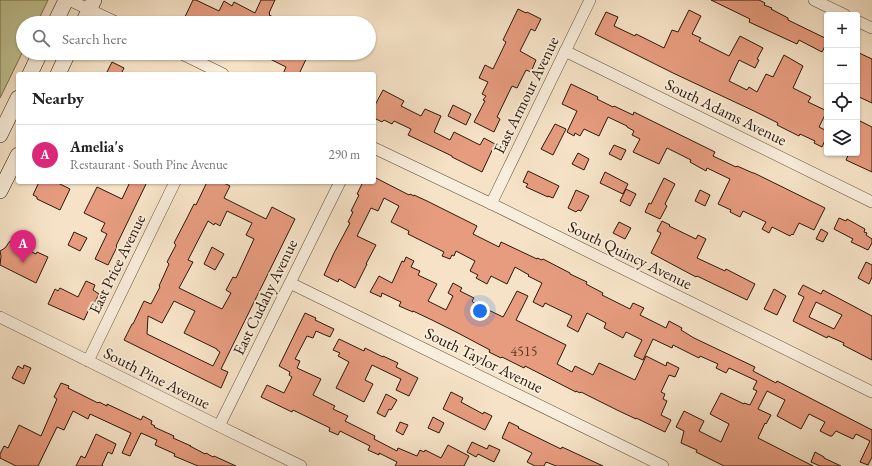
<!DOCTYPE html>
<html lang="en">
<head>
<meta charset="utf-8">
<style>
  body { margin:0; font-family:"EB Garamond",serif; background:#f6f6f6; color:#202124 }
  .controls { position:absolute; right:12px; top:12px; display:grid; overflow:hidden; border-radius:4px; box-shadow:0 1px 3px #0004 }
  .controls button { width:36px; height:36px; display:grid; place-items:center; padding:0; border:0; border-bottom:1px solid #e0e0e0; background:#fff; color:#202124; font:20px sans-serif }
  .you { position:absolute; left:480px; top:311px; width:14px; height:14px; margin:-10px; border:3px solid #fff; border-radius:50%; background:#1a73e8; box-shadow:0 0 0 6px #1a73e833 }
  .badge { display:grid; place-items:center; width:26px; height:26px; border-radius:50%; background:#db2777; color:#fff; font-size:13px; font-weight:700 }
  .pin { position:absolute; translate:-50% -33px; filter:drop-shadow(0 1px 2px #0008) }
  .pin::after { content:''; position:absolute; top:21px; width:14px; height:12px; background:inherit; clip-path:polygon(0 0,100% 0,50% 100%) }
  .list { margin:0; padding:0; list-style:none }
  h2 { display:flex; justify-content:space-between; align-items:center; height:52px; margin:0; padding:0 16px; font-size:17px }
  h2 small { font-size:13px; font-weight:400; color:#757577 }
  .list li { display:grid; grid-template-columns:26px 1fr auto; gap:12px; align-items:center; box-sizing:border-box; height:60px; padding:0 16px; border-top:1px solid #e0e0e0 }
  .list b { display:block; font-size:15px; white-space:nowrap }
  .list p { margin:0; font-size:13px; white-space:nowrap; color:#757577 }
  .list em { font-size:13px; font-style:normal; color:#757577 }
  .icon { flex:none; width:22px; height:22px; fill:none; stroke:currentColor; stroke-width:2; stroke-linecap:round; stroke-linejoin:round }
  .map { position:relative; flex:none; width:872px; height:466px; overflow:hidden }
  .search { position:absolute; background:#fff; box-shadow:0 1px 3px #0004; left:16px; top:16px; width:360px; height:44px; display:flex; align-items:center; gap:10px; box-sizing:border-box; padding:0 14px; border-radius:22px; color:#757577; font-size:15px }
  .panel { position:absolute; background:#fff; box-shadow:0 1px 3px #0004; left:16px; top:72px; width:360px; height:112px; border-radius:4px }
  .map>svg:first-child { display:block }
  .green { fill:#c0c393; stroke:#766e4e }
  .building { fill:#e79c7f; stroke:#2c1808; fill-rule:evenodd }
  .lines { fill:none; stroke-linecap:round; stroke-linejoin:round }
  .street-casing { stroke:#5e4b38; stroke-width:12 }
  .secondary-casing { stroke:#2c1808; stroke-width:16 }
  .street { stroke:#f9eddb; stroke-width:11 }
  .secondary { stroke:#f9eddb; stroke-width:15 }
  .labels { text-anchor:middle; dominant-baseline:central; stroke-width:4; stroke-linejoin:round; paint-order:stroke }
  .number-label { font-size:14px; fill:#5b3926 }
  .street-label { font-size:16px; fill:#2c1808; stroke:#f9eddb }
</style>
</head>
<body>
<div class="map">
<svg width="872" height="466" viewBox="0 0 872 466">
  <rect width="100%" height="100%" fill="#f6e3c7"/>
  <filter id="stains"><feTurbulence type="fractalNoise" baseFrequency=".005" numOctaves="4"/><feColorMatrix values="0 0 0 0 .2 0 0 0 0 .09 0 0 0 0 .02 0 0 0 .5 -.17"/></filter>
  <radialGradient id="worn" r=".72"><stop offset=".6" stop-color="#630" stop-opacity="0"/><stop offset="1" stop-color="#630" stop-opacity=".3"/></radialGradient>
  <path class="green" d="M 0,0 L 48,0 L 37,23 L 23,23 L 23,51 L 0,98 Z"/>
  <path class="building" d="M 193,0 L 196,0 L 219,11 L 224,1 L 232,6 L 234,2 L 255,13 L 261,0 L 275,0 L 269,13 L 270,14 L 269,15 L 286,23 L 182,23 Z
    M 711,0 L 759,0 L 765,3 L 764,5 L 772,8 L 771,9 L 788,18 L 788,20 L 827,39 L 827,42 L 822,52 L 799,40 L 797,44 L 749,22 L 750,19 Z
    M 518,9 L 526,13 L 527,12 L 541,19 L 535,31 L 531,29 L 520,51 L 536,60 L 531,72 L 526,70 L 517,88 L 512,86 L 497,117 L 500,119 L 494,132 L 474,122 L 485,101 L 483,100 L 486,96 L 482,94 L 488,82 L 479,78 L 485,65 L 493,69 L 506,42 L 503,40 Z
    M 689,10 L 701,16 L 692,34 L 701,38 L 699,41 L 729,56 L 740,36 L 763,48 L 757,59 L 759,60 L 755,68 L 739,60 L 729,81 L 747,90 L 749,87 L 757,92 L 766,74 L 773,77 L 784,55 L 803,66 L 793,88 L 811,97 L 808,102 L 827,111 L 819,127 L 827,131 L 827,136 L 822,147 L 814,143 L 815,141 L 800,134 L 799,136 L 777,125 L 778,123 L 754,111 L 673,73 L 595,34 L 606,12 L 618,17 L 614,26 L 635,36 L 636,34 L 664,48 L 672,30 L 678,32 Z
    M 857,52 L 872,59 L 872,103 L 857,96 Z
    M 258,53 L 309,53 L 299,74 L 283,74 L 286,67 Z
    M 112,62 L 124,68 L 121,74 L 106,74 Z
    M 571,84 L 598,97 L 597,99 L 613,107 L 614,106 L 633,115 L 634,112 L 648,119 L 715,152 L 713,156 L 736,167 L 737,166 L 753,173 L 754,173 L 825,208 L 814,230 L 799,223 L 793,235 L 792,234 L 790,236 L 772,227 L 769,233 L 762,229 L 766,222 L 743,211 L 740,217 L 730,212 L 731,210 L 718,204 L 730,179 L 707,168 L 706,171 L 690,162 L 691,160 L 667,148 L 659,164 L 633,152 L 640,139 L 632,135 L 634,131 L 627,127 L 627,126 L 608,117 L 599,136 L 584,129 L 580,136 L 575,133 L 574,136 L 567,132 L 577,111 L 562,104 Z
    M 383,90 L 404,101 L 401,106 L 421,116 L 425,109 L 441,116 L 434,132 L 450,140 L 454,132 L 480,145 L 484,138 L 495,144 L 482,172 L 452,157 L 452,156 L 408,135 L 411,129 L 394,121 L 392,124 L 384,120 L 382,122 L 374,118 L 374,107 Z
    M 453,105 L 471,114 L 466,125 L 448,116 Z
    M 860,121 L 872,127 L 872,172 L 846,160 L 849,153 L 857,153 L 857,127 Z
    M 555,124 L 566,129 L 553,155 L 541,149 Z
    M 614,145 L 626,150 L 621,160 L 609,154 Z
    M 578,153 L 589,159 L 584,170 L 572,164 Z
    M 528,171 L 559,186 L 553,198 L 548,196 L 548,197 L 526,187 L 528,184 L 523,182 Z
    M 605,172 L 628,184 L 623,194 L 600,183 Z
    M 374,177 L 409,195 L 410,194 L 414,196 L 414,195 L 427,201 L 477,226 L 473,234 L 499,247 L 501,242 L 537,259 L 537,258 L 542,260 L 543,259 L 570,273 L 570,274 L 587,282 L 586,284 L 603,293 L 602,295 L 630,309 L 633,303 L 644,308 L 640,315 L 666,328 L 669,321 L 682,328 L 681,330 L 694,338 L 755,367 L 753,371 L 776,383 L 777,381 L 872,430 L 872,457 L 868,465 L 860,462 L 870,441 L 856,434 L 853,439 L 836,431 L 832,436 L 830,436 L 820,431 L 825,422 L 809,414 L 801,429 L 777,416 L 785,400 L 767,391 L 758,409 L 771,415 L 766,424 L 765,423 L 758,438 L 813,466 L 724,466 L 696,452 L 697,450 L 681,443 L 684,431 L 676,427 L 684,411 L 704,421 L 699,431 L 721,442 L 729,424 L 710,414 L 721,393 L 744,404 L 744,403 L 750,405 L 757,391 L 753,389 L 757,381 L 729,368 L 726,373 L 716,368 L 718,364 L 700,356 L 699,358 L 673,345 L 672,348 L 653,339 L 643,360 L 634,356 L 642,340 L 626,332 L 623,338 L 604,328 L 606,323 L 587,313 L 578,332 L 567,326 L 572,316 L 545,303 L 543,307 L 533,302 L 542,283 L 528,276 L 529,275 L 515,267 L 507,284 L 491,276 L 487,284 L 476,278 L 478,275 L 470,271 L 475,261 L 456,251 L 454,256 L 452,255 L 450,259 L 442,256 L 444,252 L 408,234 L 409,231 L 391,222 L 399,206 L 384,198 L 378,211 L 371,208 L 357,236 L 376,245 L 366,264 L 367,264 L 355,288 L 339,279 L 338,282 L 324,275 L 334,253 L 350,223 L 348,222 L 353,212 L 351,211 L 359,195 L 357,194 L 363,182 L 374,182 Z
    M 664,178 L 675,184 L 665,204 L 667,206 L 660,219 L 645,212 L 649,203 L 651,204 Z
    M 39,182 L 56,182 L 70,189 L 60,210 L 37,199 L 37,197 L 33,195 Z
    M 130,182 L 147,182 L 116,246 L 117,247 L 108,265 L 95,259 L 107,234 L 101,231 L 105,223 L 84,213 L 97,187 L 122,199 Z
    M 207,182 L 222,182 L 230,186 L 224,198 L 266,219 L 272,207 L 295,219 L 221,369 L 228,372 L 221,388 L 124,340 L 132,324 L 133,324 L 144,301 L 151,304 L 160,287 L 159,286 L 169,264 L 167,262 L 176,245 L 174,243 L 187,218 L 194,204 L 196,205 ZM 227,211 L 252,223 L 246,235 L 254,239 L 236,278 L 233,277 L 226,290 L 231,293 L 222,309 L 179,288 L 193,262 L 188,260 L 208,221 L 214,225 L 215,223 L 220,226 ZM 174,301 L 195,311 L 184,333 L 217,349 L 217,350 L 220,352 L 213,366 L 147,334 L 148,316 L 162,323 Z
    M 626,189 L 636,194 L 630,206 L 620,201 Z
    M 576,190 L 589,196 L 581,211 L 578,210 L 576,212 L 568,208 Z
    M 700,190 L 710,195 L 705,206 L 695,201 Z
    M 839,218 L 846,221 L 847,219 L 865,229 L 864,232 L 867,233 L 866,235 L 872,239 L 872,243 L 868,250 L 851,242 L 853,239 L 834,229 Z
    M 662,221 L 670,225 L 669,226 L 696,239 L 698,235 L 706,239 L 697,258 L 725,271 L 726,269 L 755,284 L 747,300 L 697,276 L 696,277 L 651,253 L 661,233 L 657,231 Z
    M 619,222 L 631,228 L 625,239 L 613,233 Z
    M 821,229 L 828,233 L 823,242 L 816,239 Z
    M 74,232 L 87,238 L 80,251 L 68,245 Z
    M 10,241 L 36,254 L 37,252 L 48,257 L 36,283 L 0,265 L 1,256 L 0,251 L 5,248 Z
    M 212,247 L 224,254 L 215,270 L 204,264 Z
    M 406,257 L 414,261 L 411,267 L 420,271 L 418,275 L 437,284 L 428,301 L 446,310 L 453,296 L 448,293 L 453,283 L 462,288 L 460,291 L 474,298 L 472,301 L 474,303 L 503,317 L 507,310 L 517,291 L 528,296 L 516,320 L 566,345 L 557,364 L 572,372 L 575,366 L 593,375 L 599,363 L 635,380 L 646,356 L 666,366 L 667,362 L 679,368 L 675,377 L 669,375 L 661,392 L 665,394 L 663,399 L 667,401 L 661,415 L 671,420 L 665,432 L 636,418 L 636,419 L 617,410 L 581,392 L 580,393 L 576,391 L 576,392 L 525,366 L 524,368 L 502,357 L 501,358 L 489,352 L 490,350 L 458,333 L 432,320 L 413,311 L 413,312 L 399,306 L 401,302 L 382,293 L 381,297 L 370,292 L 379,276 L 392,283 L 402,261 L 404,262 Z
    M 866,262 L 872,265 L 872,277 L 869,284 L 858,278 Z
    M 86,281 L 95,285 L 93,290 L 99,294 L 93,306 L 91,305 L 84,320 L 48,304 L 55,289 L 58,291 L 60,288 L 78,297 Z
    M 803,285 L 821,294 L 823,290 L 872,316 L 872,360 L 843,345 L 844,343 L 828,336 L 827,338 L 793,321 L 804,297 L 798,294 ZM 816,302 L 842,315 L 834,329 L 809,317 Z
    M 774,289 L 786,296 L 777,315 L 764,309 Z
    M 305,313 L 316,318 L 315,320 L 334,329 L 330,337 L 316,331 L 313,338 L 307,336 L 295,359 L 300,361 L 297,368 L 321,379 L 313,395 L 335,406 L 333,409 L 348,416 L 345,421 L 375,436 L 374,439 L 397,451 L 398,448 L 417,456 L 420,450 L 424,452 L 425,450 L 441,458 L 448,445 L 469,456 L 464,466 L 395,466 L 397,462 L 379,453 L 379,455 L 368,450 L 370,446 L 340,431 L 338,435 L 329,431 L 330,428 L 328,427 L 295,411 L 293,410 L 292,412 L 261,397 L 267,385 L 284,393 L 292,377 L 289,375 L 290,372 L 279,366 Z
    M 339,339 L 364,351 L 365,348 L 383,357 L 383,356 L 398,363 L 396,367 L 418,378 L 409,396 L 396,390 L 401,379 L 372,365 L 365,380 L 373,384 L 364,402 L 336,388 L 349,362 L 338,356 L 340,353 L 333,350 Z
    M 24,365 L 31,368 L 24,384 L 12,378 L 18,366 L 23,369 Z
    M 61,383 L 69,386 L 68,388 L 98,403 L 99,402 L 107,406 L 107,404 L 141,420 L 143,416 L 152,421 L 151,424 L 155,426 L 154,427 L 174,436 L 173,438 L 191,446 L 190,446 L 205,454 L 206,453 L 213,457 L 214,456 L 236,466 L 198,466 L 174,456 L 175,454 L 155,445 L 157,440 L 141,433 L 130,456 L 122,453 L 131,433 L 90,414 L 88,419 L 73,411 L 64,430 L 57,427 L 38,466 L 16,466 L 0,458 L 0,454 L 4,446 L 8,448 L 19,425 L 41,436 L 57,399 L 54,397 Z
    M 451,392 L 463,398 L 461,402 L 483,414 L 484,412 L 492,416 L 485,430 L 443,409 Z
    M 386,394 L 397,400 L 391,410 L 389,409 L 385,417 L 377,413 Z
    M 433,417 L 444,423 L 439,433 L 428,428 Z
    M 400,422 L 408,425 L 403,435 L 396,431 Z
    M 509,422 L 519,427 L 518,428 L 561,449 L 562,447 L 603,466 L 556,466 L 546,462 L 544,466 L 535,466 L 527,462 L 532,453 L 502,438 Z
    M 96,434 L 116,444 L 112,454 L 108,452 L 102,465 L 103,466 L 76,466 L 81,456 L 85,458 Z
    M 472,442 L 487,449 L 489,445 L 500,450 L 494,462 L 478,454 L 476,457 L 467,452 Z
    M 815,452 L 824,457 L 824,458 L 841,466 L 820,466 L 811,462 Z"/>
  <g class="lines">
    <g class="street-casing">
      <path id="street" d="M 69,0 L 118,23
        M 814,0 L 845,15
        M 857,21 L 872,28
        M 565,51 L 872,202
        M 180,53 L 223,74
        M 374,148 L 498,207 L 872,392
        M 491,204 L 590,0
        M 290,283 L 663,466
        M 0,317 L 219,426 L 301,466
        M 88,361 L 175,182
        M 219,426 L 340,182"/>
    </g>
    <g class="secondary-casing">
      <path id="secondary" d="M 55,23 L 66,0
        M 83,23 L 94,0
        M 30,74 L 40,53
        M 58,74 L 68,53
        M 0,135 L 18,98
        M 0,191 L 18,155"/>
    </g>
    <use href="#street" class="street"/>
    <use href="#secondary" class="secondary"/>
  </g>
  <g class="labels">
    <g class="number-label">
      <text x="524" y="351">4515</text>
    </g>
    <g class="street-label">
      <text transform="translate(526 95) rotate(-64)">East Armour Avenue</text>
      <text transform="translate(726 112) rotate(26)">South Adams Avenue</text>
      <text transform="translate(630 255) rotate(26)">South Quincy Avenue</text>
      <text transform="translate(117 264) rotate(-64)">East Price Avenue</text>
      <text transform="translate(265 297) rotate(-64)">East Cudahy Avenue</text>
      <text transform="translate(484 360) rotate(26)">South Taylor Avenue</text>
      <text transform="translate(157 378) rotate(27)">South Pine Avenue</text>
    </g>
  </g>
  <rect width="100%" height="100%" filter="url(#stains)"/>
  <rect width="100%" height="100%" fill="url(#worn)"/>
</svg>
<div class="controls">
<button>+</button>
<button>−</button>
<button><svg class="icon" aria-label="locate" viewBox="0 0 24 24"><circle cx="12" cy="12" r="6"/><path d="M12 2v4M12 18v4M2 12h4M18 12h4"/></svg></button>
<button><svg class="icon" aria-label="layers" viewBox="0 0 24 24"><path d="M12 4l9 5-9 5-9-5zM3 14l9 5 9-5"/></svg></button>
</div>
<div class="you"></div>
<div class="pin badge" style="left:23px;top:263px">A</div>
<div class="search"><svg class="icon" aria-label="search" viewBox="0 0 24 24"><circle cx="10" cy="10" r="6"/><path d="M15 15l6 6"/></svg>Search here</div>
<section class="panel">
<h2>Nearby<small></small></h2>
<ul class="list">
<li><span class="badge">A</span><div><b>Amelia's</b><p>Restaurant · South Pine Avenue</p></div><em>290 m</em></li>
</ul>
</section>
</div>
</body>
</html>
